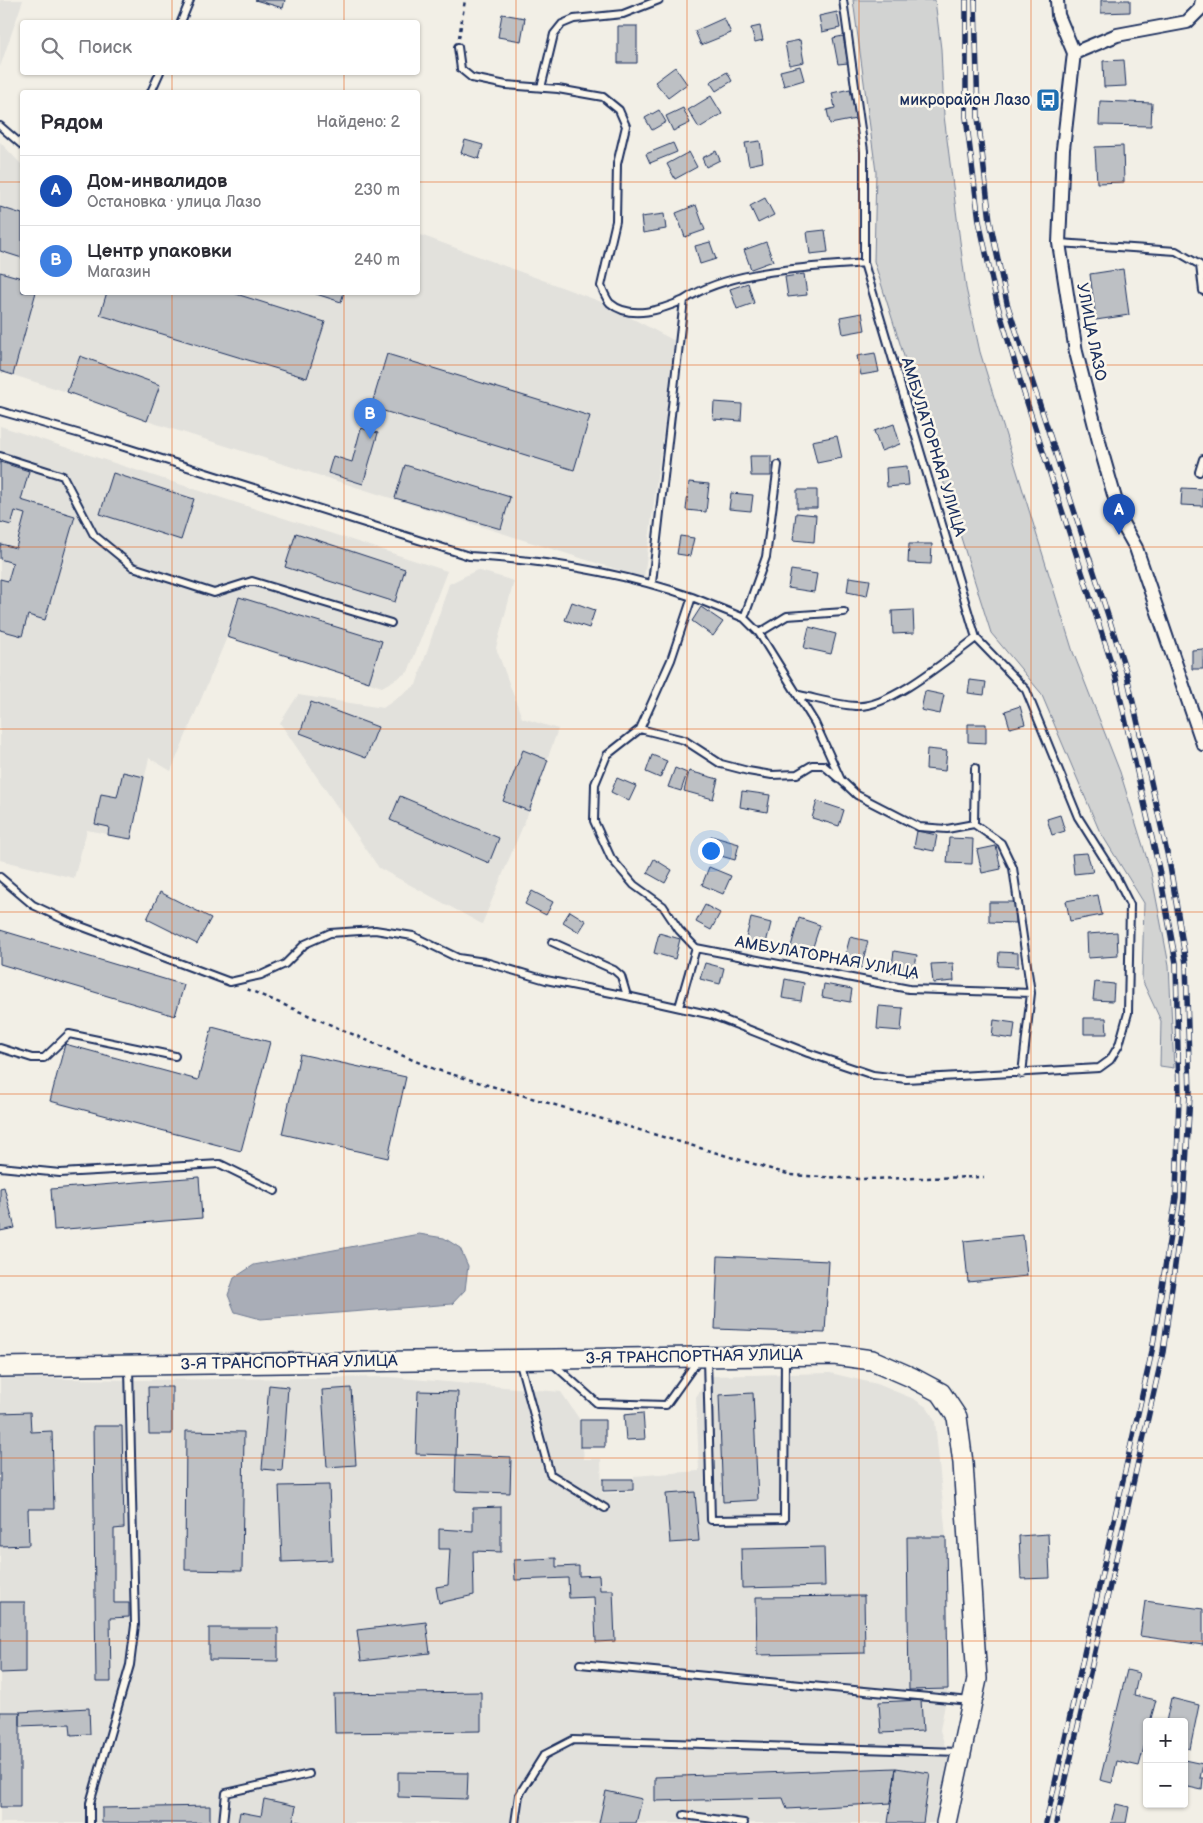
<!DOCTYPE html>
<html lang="ru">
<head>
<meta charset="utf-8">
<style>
  body { margin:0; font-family:"Balsamiq Sans",sans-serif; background:#f2f2f3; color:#2b2b33 }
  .controls { position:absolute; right:15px; bottom:15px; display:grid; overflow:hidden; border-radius:5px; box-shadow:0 1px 4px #0004 }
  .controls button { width:45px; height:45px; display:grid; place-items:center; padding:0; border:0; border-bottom:1px solid #e1e1e2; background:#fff; color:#2b2b33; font:25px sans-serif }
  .you { position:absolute; left:710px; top:850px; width:18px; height:18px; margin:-12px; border:4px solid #fff; border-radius:50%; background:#1a73e8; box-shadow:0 0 0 8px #1a73e833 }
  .badge { display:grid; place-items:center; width:32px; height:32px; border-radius:50%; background:#1f6fb2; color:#fff; font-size:16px; font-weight:700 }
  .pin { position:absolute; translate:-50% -41px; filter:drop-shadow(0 1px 2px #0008) }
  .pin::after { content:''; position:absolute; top:26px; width:18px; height:15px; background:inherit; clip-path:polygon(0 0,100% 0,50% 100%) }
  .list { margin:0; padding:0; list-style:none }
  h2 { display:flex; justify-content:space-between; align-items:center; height:65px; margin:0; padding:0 20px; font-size:21px }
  h2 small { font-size:16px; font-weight:400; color:#7c7c81 }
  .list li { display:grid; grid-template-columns:32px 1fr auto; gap:15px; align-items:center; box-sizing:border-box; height:70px; padding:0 20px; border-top:1px solid #e1e1e2 }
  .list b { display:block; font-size:19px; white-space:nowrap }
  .list p { margin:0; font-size:16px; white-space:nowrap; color:#7c7c81 }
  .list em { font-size:16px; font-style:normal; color:#7c7c81 }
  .icon { flex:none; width:28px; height:28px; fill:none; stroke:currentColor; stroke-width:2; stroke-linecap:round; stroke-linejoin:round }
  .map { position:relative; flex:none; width:1203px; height:1823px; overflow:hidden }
  .search { position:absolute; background:#fff; box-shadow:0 1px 4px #0004; left:20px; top:20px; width:400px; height:55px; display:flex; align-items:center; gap:12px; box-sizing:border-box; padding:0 18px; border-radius:5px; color:#7c7c81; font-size:19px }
  .panel { position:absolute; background:#fff; box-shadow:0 1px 4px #0004; left:20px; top:90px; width:400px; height:205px; border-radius:5px }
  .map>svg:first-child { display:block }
  .built { fill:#e2e1dc }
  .green { fill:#d2d3d2; stroke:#768198 }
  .water { fill:#a9adb7; stroke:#707b93 }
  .building { fill:#bdc0c4; stroke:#1b2f5e }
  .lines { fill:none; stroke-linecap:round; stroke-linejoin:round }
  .lane-casing { stroke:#1b2f5e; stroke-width:10 }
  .street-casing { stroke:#1b2f5e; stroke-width:16 }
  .secondary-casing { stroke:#1b2f5e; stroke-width:22 }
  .path { stroke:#1b2f5e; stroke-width:2.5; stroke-dasharray:4 4; stroke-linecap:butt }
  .lane { stroke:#fbf7ec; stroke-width:6 }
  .street { stroke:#fbf7ec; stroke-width:12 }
  .secondary { stroke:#fbf7ec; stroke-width:19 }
  .rail-casing { stroke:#1b2f5e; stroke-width:5.5 }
  .rail { stroke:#fbf7ec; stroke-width:4; stroke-dasharray:11; stroke-linecap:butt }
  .grid { fill:none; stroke:#e8590c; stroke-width:1; stroke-opacity:0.55 }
  .labels { text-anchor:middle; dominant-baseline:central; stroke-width:5; stroke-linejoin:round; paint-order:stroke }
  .poi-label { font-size:16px; fill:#1b2f5e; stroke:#fbf7ec; text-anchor:end }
  .street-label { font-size:16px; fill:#1b2f5e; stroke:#fbf7ec }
</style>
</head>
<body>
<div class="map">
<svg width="1203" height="1823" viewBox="0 0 1203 1823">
  <rect width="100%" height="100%" fill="#f2efe6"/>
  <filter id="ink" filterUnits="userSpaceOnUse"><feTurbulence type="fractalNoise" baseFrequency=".02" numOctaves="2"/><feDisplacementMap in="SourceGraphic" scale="10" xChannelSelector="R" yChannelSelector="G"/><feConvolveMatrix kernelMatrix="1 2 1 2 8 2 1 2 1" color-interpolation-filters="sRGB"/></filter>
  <g filter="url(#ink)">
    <path class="built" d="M 0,0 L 23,0 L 0,67 Z
      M 0,142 L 22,165 L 22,292 L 418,292 L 418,234 L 599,301 L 675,341 L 644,578 L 147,421 L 67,392 L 0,371 Z
      M 0,426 L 447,571 L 408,672 L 382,687 L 227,637 L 171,771 L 149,758 L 131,839 L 87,830 L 74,878 L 0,860 Z
      M 477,570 L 514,581 L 496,648 L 522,718 L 558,729 L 529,811 L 482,924 L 379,868 L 280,723 L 298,695 L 383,708 L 416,685 L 449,584 Z
      M 830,1373 L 877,1384 L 914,1399 L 928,1408 L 935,1421 L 946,1537 L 948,1689 L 940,1730 L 949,1759 L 935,1823 L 0,1823 L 0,1378 L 138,1380 L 390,1377 L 561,1392 L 580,1420 L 584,1459 L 601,1459 L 602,1493 L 634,1492 L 634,1476 L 699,1471 L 696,1397 L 710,1376 Z"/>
    <path class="green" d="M 853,0 L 935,0 L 941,49 L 944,116 L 966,288 L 980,352 L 1073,652 L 1120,772 L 1151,872 L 1169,965 L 1174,1068 L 1160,1066 L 1161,1021 L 1142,980 L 1144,903 L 1099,830 L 1041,693 L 991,633 L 874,261 L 876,172 Z"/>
    <path class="water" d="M 419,1234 L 444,1238 L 460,1248 L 468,1266 L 465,1290 L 452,1304 L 261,1319 L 235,1312 L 228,1295 L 234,1278 L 254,1265 Z"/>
    <path class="building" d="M 255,0 L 285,0 L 283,8 Z
      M 1101,0 L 1130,0 L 1130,12 L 1101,13 Z
      M 837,12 L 840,28 L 822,32 L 819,16 Z
      M 502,14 L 525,18 L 521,41 L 498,37 Z
      M 724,18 L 731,33 L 701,45 L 695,31 Z
      M 618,26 L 637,26 L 637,63 L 618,63 Z
      M 760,26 L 763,40 L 755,42 L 751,28 Z
      M 843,36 L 848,63 L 838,64 L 833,38 Z
      M 800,40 L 804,62 L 789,65 L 785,43 Z
      M 1124,60 L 1126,86 L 1104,87 L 1103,61 Z
      M 800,66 L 804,80 L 784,86 L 780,71 Z
      M 675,67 L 687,84 L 668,98 L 655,82 Z
      M 727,72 L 732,81 L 716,91 L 710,82 Z
      M 850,89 L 856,119 L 830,124 L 827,110 L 835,108 L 832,93 Z
      M 711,96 L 722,114 L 699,128 L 688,110 Z
      M 1100,101 L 1152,103 L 1151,126 L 1099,125 Z
      M 683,108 L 690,123 L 673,131 L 666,116 Z
      M 659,110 L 666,122 L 652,130 L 645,118 Z
      M 465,140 L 483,145 L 479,159 L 461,153 Z
      M 760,141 L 763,162 L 749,165 L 745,143 Z
      M 673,143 L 677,152 L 650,163 L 646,154 Z
      M 1123,146 L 1124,182 L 1097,183 L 1095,147 Z
      M 716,151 L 720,160 L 706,167 L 702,158 Z
      M 689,152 L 697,167 L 675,179 L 667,164 Z
      M 765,198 L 774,215 L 758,223 L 750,206 Z
      M 696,205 L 705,230 L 685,237 L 676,213 Z
      M 0,207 L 22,214 L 22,258 L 0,251 Z
      M 664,214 L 666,229 L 643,233 L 641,217 Z
      M 825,230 L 828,252 L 810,254 L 807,232 Z
      M 710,242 L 716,259 L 700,264 L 695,246 Z
      M 766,242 L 773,261 L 751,269 L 744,250 Z
      M 1123,269 L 1129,315 L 1096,320 L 1090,274 Z
      M 0,272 L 22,278 L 22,292 L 36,292 L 13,375 L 0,371 Z
      M 804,274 L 807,295 L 788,297 L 785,277 Z
      M 748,283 L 754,303 L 737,309 L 730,289 Z
      M 107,292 L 230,292 L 325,322 L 307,378 L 100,315 Z
      M 310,292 L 344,292 L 341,302 Z
      M 862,313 L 865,330 L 843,334 L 840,317 Z
      M 875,353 L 879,372 L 861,375 L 857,356 Z
      M 387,354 L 590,416 L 574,470 L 371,407 Z
      M 80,356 L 160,385 L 147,421 L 67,392 Z
      M 714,402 L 742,404 L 741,421 L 713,419 Z
      M 894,424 L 900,444 L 881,451 L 874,431 Z
      M 361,428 L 378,433 L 363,484 L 328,473 L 333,456 L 352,462 Z
      M 837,436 L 842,458 L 817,463 L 812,441 Z
      M 750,456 L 771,456 L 771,476 L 751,476 Z
      M 0,462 L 29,471 L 21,500 L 75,516 L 45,620 L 28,615 L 22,636 L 0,630 L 0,579 L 8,581 L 13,563 L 0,559 L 0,549 L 1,544 L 16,548 L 25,514 L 15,511 L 11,525 L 0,522 Z
      M 405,465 L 510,497 L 501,529 L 395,498 Z
      M 907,466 L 909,485 L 887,487 L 886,468 Z
      M 113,473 L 194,499 L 181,540 L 100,514 Z
      M 689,482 L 709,484 L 706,512 L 686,510 Z
      M 1182,488 L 1203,489 L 1203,506 L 1181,505 Z
      M 797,490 L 817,490 L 817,508 L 797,508 Z
      M 731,493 L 753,495 L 751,511 L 729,509 Z
      M 796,513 L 816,515 L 814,542 L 793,540 Z
      M 296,533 L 405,569 L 395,602 L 285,567 Z
      M 680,536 L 694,538 L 690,556 L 677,554 Z
      M 909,544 L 932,544 L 931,564 L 908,563 Z
      M 791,570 L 817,574 L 814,592 L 788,588 Z
      M 849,577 L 870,580 L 867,596 L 847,592 Z
      M 239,597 L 382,641 L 369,682 L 227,637 Z
      M 572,602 L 595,610 L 589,628 L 565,620 Z
      M 701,607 L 723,622 L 713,636 L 692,621 Z
      M 913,610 L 914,633 L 893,634 L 892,611 Z
      M 809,627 L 836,634 L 831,654 L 804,648 Z
      M 1203,649 L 1203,669 L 1192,669 L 1192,650 Z
      M 970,680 L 986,682 L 984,695 L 968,693 Z
      M 925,691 L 944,695 L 940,714 L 921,710 Z
      M 311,702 L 378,727 L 366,758 L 300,733 Z
      M 1020,706 L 1025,724 L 1010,728 L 1005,711 Z
      M 968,724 L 986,724 L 986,743 L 968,742 Z
      M 927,749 L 947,751 L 945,771 L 926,769 Z
      M 523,750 L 548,760 L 529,811 L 503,801 Z
      M 652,755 L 667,761 L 660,778 L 646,772 Z
      M 675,768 L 687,773 L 681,791 L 668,787 Z
      M 689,771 L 718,779 L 713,799 L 684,791 Z
      M 123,772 L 144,777 L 131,839 L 108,835 L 109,827 L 95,824 L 101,794 L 117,797 Z
      M 617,778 L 636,786 L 629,801 L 611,792 Z
      M 742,791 L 770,795 L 767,812 L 740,807 Z
      M 400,796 L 499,838 L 489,863 L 390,820 Z
      M 817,801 L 844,810 L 839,826 L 812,818 Z
      M 1060,815 L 1065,831 L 1052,835 L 1047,819 Z
      M 917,831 L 937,835 L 934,851 L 914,847 Z
      M 711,836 L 739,844 L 735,860 L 707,852 Z
      M 949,838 L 973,839 L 972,864 L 947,863 Z
      M 996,846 L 1001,869 L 982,873 L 977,850 Z
      M 1087,853 L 1093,872 L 1074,874 L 1072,854 Z
      M 654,859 L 672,870 L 665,883 L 647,873 Z
      M 709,867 L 731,876 L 723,894 L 702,885 Z
      M 532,891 L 553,902 L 546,915 L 525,904 Z
      M 160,892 L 211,918 L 197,944 L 147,919 Z
      M 1098,895 L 1102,915 L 1070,921 L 1066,901 Z
      M 989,902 L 1016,902 L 1016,923 L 989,922 Z
      M 705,905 L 720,913 L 711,930 L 696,922 Z
      M 570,911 L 586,921 L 579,932 L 563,922 Z
      M 751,918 L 771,923 L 765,947 L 745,942 Z
      M 799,918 L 820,925 L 810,956 L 790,950 Z
      M 0,930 L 184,985 L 175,1016 L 0,964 Z
      M 1117,932 L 1118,956 L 1088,958 L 1087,934 Z
      M 659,933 L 680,939 L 675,959 L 654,953 Z
      M 850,937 L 868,941 L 861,968 L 843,964 Z
      M 894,951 L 917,955 L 913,976 L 891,972 Z
      M 999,952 L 1018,953 L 1018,967 L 998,966 Z
      M 705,963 L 724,968 L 720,984 L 700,979 Z
      M 953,963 L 954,981 L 933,983 L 931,964 Z
      M 785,979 L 804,983 L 801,1001 L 782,998 Z
      M 1095,982 L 1114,984 L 1113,1001 L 1093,1000 Z
      M 824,984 L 852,989 L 850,1002 L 822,997 Z
      M 879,1006 L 903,1008 L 901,1031 L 877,1029 Z
      M 1084,1018 L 1106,1018 L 1107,1034 L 1084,1034 Z
      M 994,1020 L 1015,1023 L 1013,1039 L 992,1036 Z
      M 212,1027 L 270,1042 L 241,1151 L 50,1101 L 65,1044 L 198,1080 Z
      M 300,1054 L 406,1077 L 388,1158 L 282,1134 Z
      M 199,1177 L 202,1218 L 54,1230 L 51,1189 Z
      M 4,1187 L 15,1228 L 0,1231 L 0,1188 Z
      M 1023,1235 L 1027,1276 L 968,1282 L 964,1241 Z
      M 718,1256 L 829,1261 L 825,1333 L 715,1329 Z
      M 269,1385 L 288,1387 L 282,1471 L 262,1469 Z
      M 148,1387 L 172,1387 L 172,1434 L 149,1434 Z
      M 351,1388 L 356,1465 L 327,1467 L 322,1390 Z
      M 418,1391 L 458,1392 L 456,1455 L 416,1454 Z
      M 753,1393 L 758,1500 L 723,1502 L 719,1395 Z
      M 30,1412 L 31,1432 L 52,1431 L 54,1509 L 28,1509 L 29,1545 L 0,1546 L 0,1413 Z
      M 643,1413 L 645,1439 L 626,1440 L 624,1415 Z
      M 580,1420 L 605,1420 L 605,1447 L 580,1447 Z
      M 93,1426 L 122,1426 L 124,1528 L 114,1529 L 114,1603 L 129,1603 L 129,1617 L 110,1618 L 111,1682 L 96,1682 Z
      M 186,1431 L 244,1432 L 242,1571 L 185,1570 Z
      M 456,1455 L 511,1457 L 510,1493 L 455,1491 Z
      M 603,1479 L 633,1479 L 633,1490 L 603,1491 Z
      M 329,1485 L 332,1560 L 282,1562 L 279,1486 Z
      M 695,1492 L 699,1541 L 670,1543 L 666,1494 Z
      M 501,1507 L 501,1552 L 473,1551 L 474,1595 L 439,1603 L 436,1587 L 448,1585 L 450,1549 L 439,1549 L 439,1529 L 473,1531 L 473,1508 Z
      M 1048,1534 L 1050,1578 L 1021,1579 L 1019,1536 Z
      M 907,1537 L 946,1537 L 948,1689 L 909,1690 Z
      M 824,1547 L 825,1586 L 742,1588 L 741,1549 Z
      M 556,1558 L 556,1567 L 579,1566 L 579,1576 L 599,1575 L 600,1590 L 613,1590 L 615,1641 L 596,1642 L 594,1597 L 569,1598 L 568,1578 L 515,1580 L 514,1560 Z
      M 864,1596 L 865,1653 L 757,1655 L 756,1597 Z
      M 1145,1601 L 1203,1609 L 1203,1645 L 1140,1636 Z
      M 0,1602 L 25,1602 L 25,1672 L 0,1673 Z
      M 426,1622 L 430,1653 L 361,1661 L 357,1630 Z
      M 209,1628 L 278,1628 L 278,1661 L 209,1660 Z
      M 1127,1670 L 1139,1673 L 1134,1695 L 1156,1700 L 1150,1722 L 1147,1722 L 1147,1736 L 1139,1766 L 1117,1761 L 1112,1783 L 1100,1780 Z
      M 481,1692 L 481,1731 L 335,1733 L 334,1694 Z
      M 1171,1698 L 1199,1705 L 1190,1749 L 1184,1747 L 1184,1722 L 1166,1722 Z
      M 921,1700 L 923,1731 L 881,1733 L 879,1702 Z
      M 89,1708 L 90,1734 L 71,1735 L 70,1724 L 20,1726 L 20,1712 Z
      M 0,1712 L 20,1712 L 20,1807 L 0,1807 Z
      M 1184,1760 L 1203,1764 L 1200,1778 L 1203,1778 L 1202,1790 L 1184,1786 Z
      M 896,1768 L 930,1773 L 923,1823 L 888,1823 Z
      M 896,1768 L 891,1803 L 787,1809 L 783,1798 L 655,1801 L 655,1777 Z
      M 398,1772 L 468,1773 L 467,1799 L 398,1797 Z
      M 606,1791 L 642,1799 L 636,1823 L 599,1823 Z
      M 264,1799 L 296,1806 L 293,1821 L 305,1823 L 238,1823 L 240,1812 L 261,1816 Z
      M 1116,1804 L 1129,1807 L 1126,1823 L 1111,1823 Z
      M 210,1806 L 210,1823 L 102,1823 L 102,1808 Z"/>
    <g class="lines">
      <g class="lane-casing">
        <path id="lane" d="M 181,22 L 190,0
          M 458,47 L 461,69 L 472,78 L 506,85 L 558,89 L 603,97 L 619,110 L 626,126 L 617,164 L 616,221 L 601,286 C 603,290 606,299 610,303 C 631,321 663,309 684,300 L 652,583
          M 541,88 L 554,34 L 562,24 L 574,19 L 623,14 L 659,0
          M 151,92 L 160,72
          M 0,126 L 22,145
          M 1059,243 L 1176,251 L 1200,265 L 1203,291
          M 684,300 C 731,269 808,268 864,263
          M 0,411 L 105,441 L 469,556 C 544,560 621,572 692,597 L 671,660 L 640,729 L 607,755 L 595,784 L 594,821 L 611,858 L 634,885 L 663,906 L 679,930 L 696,948 L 909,989 L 1031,993 L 1013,868 L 1001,843 L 974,824 L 947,829 L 919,827 L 857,795 L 841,780 L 815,723 L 759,633 L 744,618 L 692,597
          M 0,456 L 63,476 L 94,535 L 133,567 L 214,593 L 252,581 L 391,623
          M 1199,472 L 1203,459
          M 744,618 L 766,557 L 778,465
          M 759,633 L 787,616 L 844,612
          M 799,695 C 818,699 837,705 856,706 C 889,709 950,657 976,638
          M 640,729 L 684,740 L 721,764 L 748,771 L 772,775 L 797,774 L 812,765 L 823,765 L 838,778
          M 974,824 L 975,768
          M 0,877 L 33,905 L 67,921 L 230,982 L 261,975 L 285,964 L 305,944 L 330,933 L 375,930 L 413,936 L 458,958 L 485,962 L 546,980 L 627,996
          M 552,942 L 614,970 L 621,976 L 627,996 L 712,1015 L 808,1053 L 873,1075 L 906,1079 L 1099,1068 L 1110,1060 L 1119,1045 L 1128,1013 L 1130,905 L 1117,879 L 1078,817 L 1026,690 L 976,638 L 864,263 L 864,151 L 843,0
          M 679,1007 L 696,948
          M 0,1048 L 32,1058 L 44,1058 L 69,1034 L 175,1056
          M 1022,1074 L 1031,993
          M 0,1167 L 60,1173 L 220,1164 L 275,1191
          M 707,1358 L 711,1520 L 784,1519 L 785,1359
          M 519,1360 L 550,1474 L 605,1508
          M 552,1363 L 597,1403 L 666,1405 L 698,1360
          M 580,1664 L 971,1701
          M 684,1815 L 744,1823
          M 90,1823 L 90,1803 L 130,1665 L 135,1625 L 129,1368
          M 223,1823 L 226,1793 L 309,1774
          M 515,1823 L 519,1795 L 544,1755 L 573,1740 L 960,1752"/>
      </g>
      <g class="street-casing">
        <path id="street" d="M 1057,0 L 1058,15 L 1074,53
          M 1074,53 L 1063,149 L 1059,243 L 1076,352 L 1102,453 L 1122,523 L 1136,548 L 1203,744
          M 1074,53 L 1117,35 L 1187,22 L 1200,9 L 1202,0"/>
      </g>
      <g class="secondary-casing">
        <path id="secondary" d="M 0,1367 L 834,1355 L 872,1360 L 911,1377 L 941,1393 L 957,1417 L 963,1463 L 977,1679 L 946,1823"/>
      </g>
      <path class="path" d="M 459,38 L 465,0
        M 247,989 L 434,1069 L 791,1175 L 859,1179 L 984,1177"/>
      <use href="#lane" class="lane"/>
      <use href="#street" class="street"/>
      <use href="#secondary" class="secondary"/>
      <g class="rail-casing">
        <path id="rail" d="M 966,0 L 966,117 L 979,221 L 997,303 L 1023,390 L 1115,674 L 1159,869 L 1176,963 L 1179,1095 L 1176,1197 L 1152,1351 L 1046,1823
          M 975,0 L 978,117 L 990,221 L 1007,303 L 1126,671 L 1170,866 L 1186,963 L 1190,1095 L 1184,1200 L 1163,1352 L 1056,1823"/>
      </g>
      <use href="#rail" class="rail"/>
    </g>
  </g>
  <path class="grid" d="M 172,0 L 172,22M 344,0 L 344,22M 516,0 L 516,1823M 687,0 L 687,1823M 859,0 L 859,1823M 1031,0 L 1031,1823M 172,72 L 172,92M 344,72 L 344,92M 0,182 L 22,182M 418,182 L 1203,182M 172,292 L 172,1823M 344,292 L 344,1823M 0,365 L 1203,365M 0,547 L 1203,547M 0,729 L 1203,729M 0,912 L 1203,912M 0,1094 L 1203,1094M 0,1276 L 1203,1276M 0,1458 L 1203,1458M 0,1641 L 1203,1641"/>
  <defs>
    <g id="bus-square" transform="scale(1.25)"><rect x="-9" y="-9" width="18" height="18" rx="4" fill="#1f6fb2" stroke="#fbf7ec"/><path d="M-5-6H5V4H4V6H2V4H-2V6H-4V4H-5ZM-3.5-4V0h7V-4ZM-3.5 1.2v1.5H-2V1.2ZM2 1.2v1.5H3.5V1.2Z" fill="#fff"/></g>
  </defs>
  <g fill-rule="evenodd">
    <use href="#bus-square" x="1048" y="100"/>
  </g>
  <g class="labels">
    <g class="poi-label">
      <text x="1030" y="100">микрорайон Лазо</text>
    </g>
    <g class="street-label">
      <text transform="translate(1091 332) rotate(79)">УЛИЦА ЛАЗО</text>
      <text transform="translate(933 447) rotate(73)">АМБУЛАТОРНАЯ УЛИЦА</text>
      <text transform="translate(827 958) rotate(10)">АМБУЛАТОРНАЯ УЛИЦА</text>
      <text transform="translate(694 1357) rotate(-1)">3-Я ТРАНСПОРТНАЯ УЛИЦА</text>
      <text transform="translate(289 1363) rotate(-1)">3-Я ТРАНСПОРТНАЯ УЛИЦА</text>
    </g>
  </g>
</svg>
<div class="controls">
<button>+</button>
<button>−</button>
</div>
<div class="you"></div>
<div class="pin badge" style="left:1119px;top:535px;background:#1a4fb4">A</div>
<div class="pin badge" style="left:370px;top:439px;background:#3f7fe0">B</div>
<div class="search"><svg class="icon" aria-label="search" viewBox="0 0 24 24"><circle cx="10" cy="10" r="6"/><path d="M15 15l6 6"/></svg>Поиск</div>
<section class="panel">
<h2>Рядом<small>Найдено: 2</small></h2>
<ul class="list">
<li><span class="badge" style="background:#1a4fb4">A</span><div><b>Дом-инвалидов</b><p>Остановка · улица Лазо</p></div><em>230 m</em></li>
<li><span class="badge" style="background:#3f7fe0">B</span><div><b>Центр упаковки</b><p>Магазин</p></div><em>240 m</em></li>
</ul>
</section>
</div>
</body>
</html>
